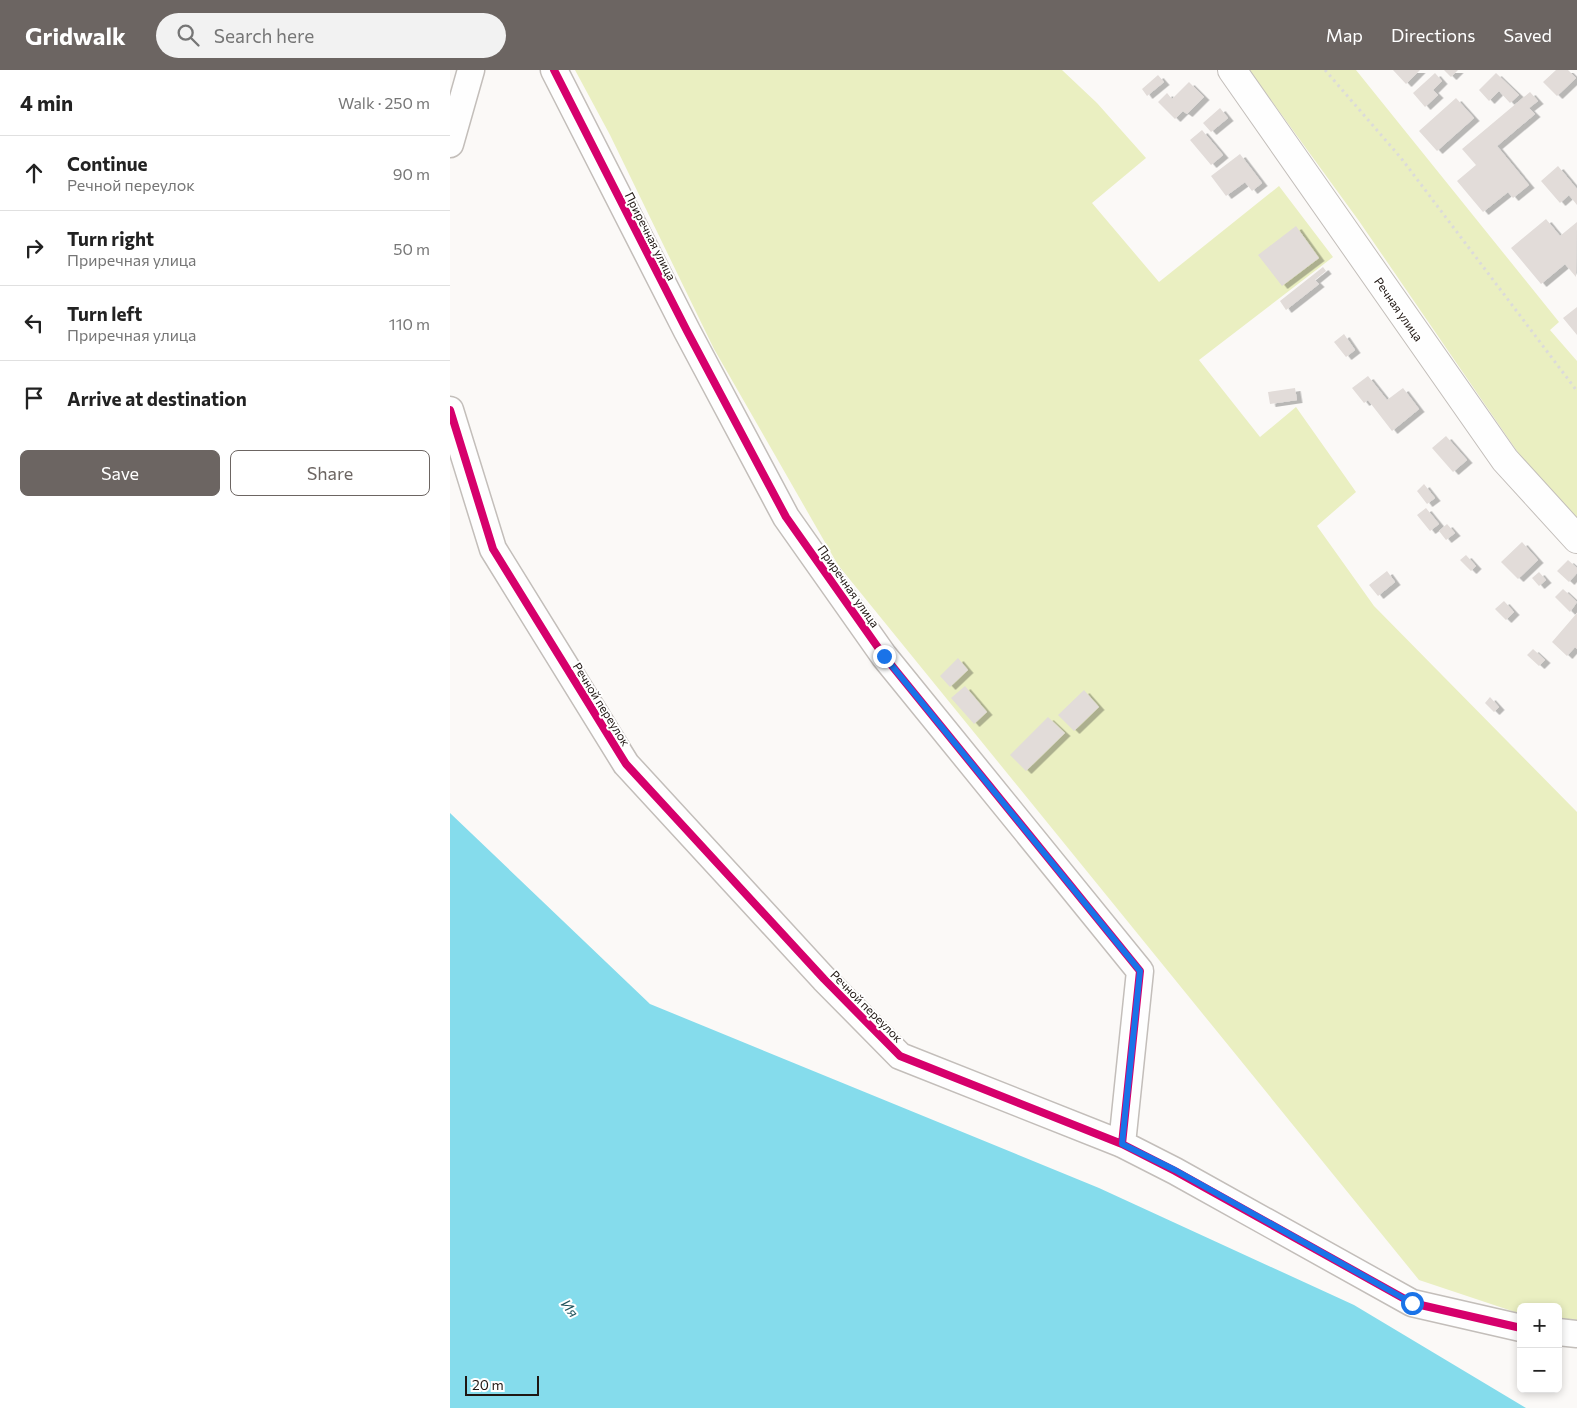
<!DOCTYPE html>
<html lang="en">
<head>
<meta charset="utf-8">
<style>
  body { margin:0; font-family:Commissioner,sans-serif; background:#f2f2f2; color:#222 }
  .controls { position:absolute; right:15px; bottom:15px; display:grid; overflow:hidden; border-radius:8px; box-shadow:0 2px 8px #0003 }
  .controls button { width:45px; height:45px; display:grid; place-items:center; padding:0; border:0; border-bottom:1px solid #e0e0e0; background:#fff; color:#222; font:25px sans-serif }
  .scale { position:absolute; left:15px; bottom:12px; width:74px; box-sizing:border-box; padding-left:5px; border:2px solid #1f1612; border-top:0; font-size:14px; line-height:18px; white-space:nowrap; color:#1f1612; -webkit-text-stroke:4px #fff; paint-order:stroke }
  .stop { position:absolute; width:15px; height:15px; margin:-11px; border:4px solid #1a73e8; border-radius:50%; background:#fff }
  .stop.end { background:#1a73e8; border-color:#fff; box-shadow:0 1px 5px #0008 }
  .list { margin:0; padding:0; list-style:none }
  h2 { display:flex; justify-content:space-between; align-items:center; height:65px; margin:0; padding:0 20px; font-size:21px }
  h2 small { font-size:16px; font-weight:400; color:#767676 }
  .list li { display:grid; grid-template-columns:32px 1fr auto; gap:15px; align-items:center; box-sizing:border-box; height:75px; padding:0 20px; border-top:1px solid #e0e0e0 }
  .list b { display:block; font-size:19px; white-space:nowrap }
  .list p { margin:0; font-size:16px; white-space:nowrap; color:#767676 }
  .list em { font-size:16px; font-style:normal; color:#767676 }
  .actions { display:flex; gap:10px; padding:15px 20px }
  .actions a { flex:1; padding:11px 0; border:1px solid #6c6562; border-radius:8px; text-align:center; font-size:18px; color:#6c6562 }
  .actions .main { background:#6c6562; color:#fff }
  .icon { flex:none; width:28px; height:28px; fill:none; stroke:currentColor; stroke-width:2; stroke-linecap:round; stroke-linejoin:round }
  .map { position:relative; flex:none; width:1127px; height:1338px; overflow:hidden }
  header { display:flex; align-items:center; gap:30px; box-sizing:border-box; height:70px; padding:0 25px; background:#6c6562; color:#fff }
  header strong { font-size:24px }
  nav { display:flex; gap:28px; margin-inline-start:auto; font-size:18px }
  .search { width:350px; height:45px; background:#f2f2f2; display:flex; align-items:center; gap:12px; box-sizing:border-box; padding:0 18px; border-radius:28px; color:#767676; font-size:19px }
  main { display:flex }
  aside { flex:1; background:#fff }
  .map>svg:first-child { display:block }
  .green { fill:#eaefc1 }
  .water { fill:#85dcec }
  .building { fill:#e2dcd9; filter:url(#shadow) }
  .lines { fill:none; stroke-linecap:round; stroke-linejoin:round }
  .minor-casing { stroke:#c3beba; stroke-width:29 }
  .tertiary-casing { stroke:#c3beba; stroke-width:30 }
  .path { stroke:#dcdbda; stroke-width:3; stroke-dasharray:2.5 4; stroke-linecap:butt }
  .minor { stroke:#fefefe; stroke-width:26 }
  .tertiary { stroke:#fefefe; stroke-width:28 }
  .cycleway-casing { stroke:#fff; stroke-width:11 }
  .cycleway { stroke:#d6006c; stroke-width:8 }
  .route { stroke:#1a73e8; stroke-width:6 }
  .labels { text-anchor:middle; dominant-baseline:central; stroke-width:4; stroke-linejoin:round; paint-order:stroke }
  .street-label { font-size:12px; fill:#1f1612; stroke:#fff }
  .water-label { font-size:14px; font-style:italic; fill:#1f545d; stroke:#fff }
</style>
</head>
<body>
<header>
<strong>Gridwalk</strong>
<div class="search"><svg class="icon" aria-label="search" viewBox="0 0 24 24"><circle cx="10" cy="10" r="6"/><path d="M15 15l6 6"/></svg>Search here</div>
<nav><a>Map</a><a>Directions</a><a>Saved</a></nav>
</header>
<main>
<aside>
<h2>4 min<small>Walk · 250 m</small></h2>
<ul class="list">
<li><svg class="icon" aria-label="ahead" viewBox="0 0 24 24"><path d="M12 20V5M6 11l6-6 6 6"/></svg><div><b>Continue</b><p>Речной переулок</p></div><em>90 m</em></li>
<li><svg class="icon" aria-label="right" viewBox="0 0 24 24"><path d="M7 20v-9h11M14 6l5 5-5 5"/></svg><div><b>Turn right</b><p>Приречная улица</p></div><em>50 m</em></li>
<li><svg class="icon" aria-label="left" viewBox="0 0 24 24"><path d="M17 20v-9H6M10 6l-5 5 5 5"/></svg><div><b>Turn left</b><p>Приречная улица</p></div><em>110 m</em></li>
<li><svg class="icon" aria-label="arrive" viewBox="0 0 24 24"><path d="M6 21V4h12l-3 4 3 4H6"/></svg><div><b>Arrive at destination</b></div></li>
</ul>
<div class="actions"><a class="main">Save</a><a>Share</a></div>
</aside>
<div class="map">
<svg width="1127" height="1338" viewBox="0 0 1127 1338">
  <defs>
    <filter id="shadow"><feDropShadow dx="5.5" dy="3" stdDeviation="0" flood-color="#0004"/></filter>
  </defs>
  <rect width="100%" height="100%" fill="#fbf9f7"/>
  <path class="green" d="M 125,0 L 612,0 L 647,33 L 696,88 L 642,133 L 709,212 L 829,116 L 883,187 L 749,290 L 810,367 L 846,337 L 906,422 L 867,456 L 924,536 L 1127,742 L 1127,1250 L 1108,1249 L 1108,1237 L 1071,1237 L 1071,1243 L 1065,1242 L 969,1210 L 388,495 L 264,279 L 160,65 Z
    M 799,0 L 906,0 L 1109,252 L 1100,260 L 1127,291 L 1127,451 L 1071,387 L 909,151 Z"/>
  <path class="water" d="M 0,743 L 200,934 L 649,1118 L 904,1235 L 1076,1338 L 0,1338 Z"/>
  <path class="building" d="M 943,0 L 970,0 L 956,14 Z
    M 994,0 L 1008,0 L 1001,7 Z
    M 1106,0 L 1118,0 L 1126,8 L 1107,26 L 1093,12 Z
    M 985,3 L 992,11 L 983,20 L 988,25 L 975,37 L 963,23 Z
    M 1046,3 L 1069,25 L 1060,33 L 1049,21 L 1039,31 L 1029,20 Z
    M 708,5 L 714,12 L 697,26 L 692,19 Z
    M 739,12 L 754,27 L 737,44 L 733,41 L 725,49 L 708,32 L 717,23 L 722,29 Z
    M 1080,22 L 1088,31 L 1079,38 L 1085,44 L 1047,76 L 1079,115 L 1063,128 L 1058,122 L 1033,142 L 1007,111 L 1026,95 L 1012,79 Z
    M 1006,28 L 1024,48 L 987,81 L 969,61 Z
    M 770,38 L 778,48 L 761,62 L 753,53 Z
    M 752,60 L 773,85 L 761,95 L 740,70 Z
    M 790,84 L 812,113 L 802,121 L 795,112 L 776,126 L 761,106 Z
    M 1108,96 L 1127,119 L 1127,135 L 1119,125 L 1110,133 L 1091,111 Z
    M 1096,149 L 1110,166 L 1127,152 L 1126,207 L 1115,194 L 1091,214 L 1061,178 Z
    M 846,156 L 869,188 L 832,216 L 808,185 Z
    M 873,197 L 876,201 L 865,210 L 869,214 L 836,240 L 830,231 Z
    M 1127,237 L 1127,265 L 1113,248 Z
    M 894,264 L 905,280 L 896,287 L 884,272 Z
    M 918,306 L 937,330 L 953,318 L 969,339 L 942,361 L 918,330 L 914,333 L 902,318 Z
    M 845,318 L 847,330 L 820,334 L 818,322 Z
    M 996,366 L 1017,390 L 1003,402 L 982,378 Z
    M 974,414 L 985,428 L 977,434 L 967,421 Z
    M 976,438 L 989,454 L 980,461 L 967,445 Z
    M 997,454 L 1005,463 L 996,470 L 989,461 Z
    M 1072,472 L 1088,490 L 1068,509 L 1051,492 Z
    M 1016,485 L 1026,496 L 1021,501 L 1010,490 Z
    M 1118,490 L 1127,498 L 1127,503 L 1119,512 L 1107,501 Z
    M 937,501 L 945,512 L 928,526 L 919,515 Z
    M 1089,502 L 1096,510 L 1089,516 L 1082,508 Z
    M 1113,519 L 1127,532 L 1120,542 L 1105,527 Z
    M 1054,531 L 1064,542 L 1056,550 L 1045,539 Z
    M 1127,543 L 1127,579 L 1125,577 L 1117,586 L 1102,572 Z
    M 1083,579 L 1095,590 L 1089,596 L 1077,585 Z
    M 508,588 L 518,600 L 500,617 L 490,606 Z
    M 515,616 L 537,642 L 524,654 L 501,628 Z
    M 634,620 L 649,637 L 624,661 L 608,645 Z
    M 1040,627 L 1049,637 L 1044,642 L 1035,633 Z
    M 598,647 L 615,663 L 576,701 L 560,685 Z"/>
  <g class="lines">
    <g class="minor-casing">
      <path id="minor" d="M 104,0 L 237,261 L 336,447 L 434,586 L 690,901 L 672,1074
        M 0,74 L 21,0
        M 0,340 L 43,479 L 176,694 L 374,909 L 450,986 L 672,1074 L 725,1101 L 962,1233 L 1071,1258
        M 1108,1262 L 1127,1264"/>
    </g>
    <g class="tertiary-casing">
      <path id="tertiary" d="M 782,0 L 1055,390 L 1127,469"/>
    </g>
    <path class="path" d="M 875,0 L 951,88 L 1127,321"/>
    <use href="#minor" class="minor"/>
    <use href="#tertiary" class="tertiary"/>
    <g class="cycleway-casing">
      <path id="cycleway" d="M 104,0 L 237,261 L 336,447 L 434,586 L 690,901 L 672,1074
        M 0,340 L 43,479 L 176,694 L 374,909 L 450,986 L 672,1074 L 725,1101 L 962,1233 L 1071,1258"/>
    </g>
    <use href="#cycleway" class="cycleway"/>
  </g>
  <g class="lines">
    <path class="route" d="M 434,586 L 690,901 L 672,1074 L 725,1100 L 962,1233"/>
  </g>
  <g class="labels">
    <g class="street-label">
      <text transform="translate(201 166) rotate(63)">Приречная улица</text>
      <text transform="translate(949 239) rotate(55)">Речная улица</text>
      <text transform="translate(399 516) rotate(55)">Приречная улица</text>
      <text transform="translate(152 634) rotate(58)">Речной переулок</text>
      <text transform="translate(417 936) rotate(45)">Речной переулок</text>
    </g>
    <g class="water-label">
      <text transform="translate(120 1238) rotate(52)">Ия</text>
    </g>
  </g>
</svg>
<div class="controls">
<button>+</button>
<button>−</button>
</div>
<div class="scale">20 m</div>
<div class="stop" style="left:962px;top:1233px"></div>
<div class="stop end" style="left:434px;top:586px"></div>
</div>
</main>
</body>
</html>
